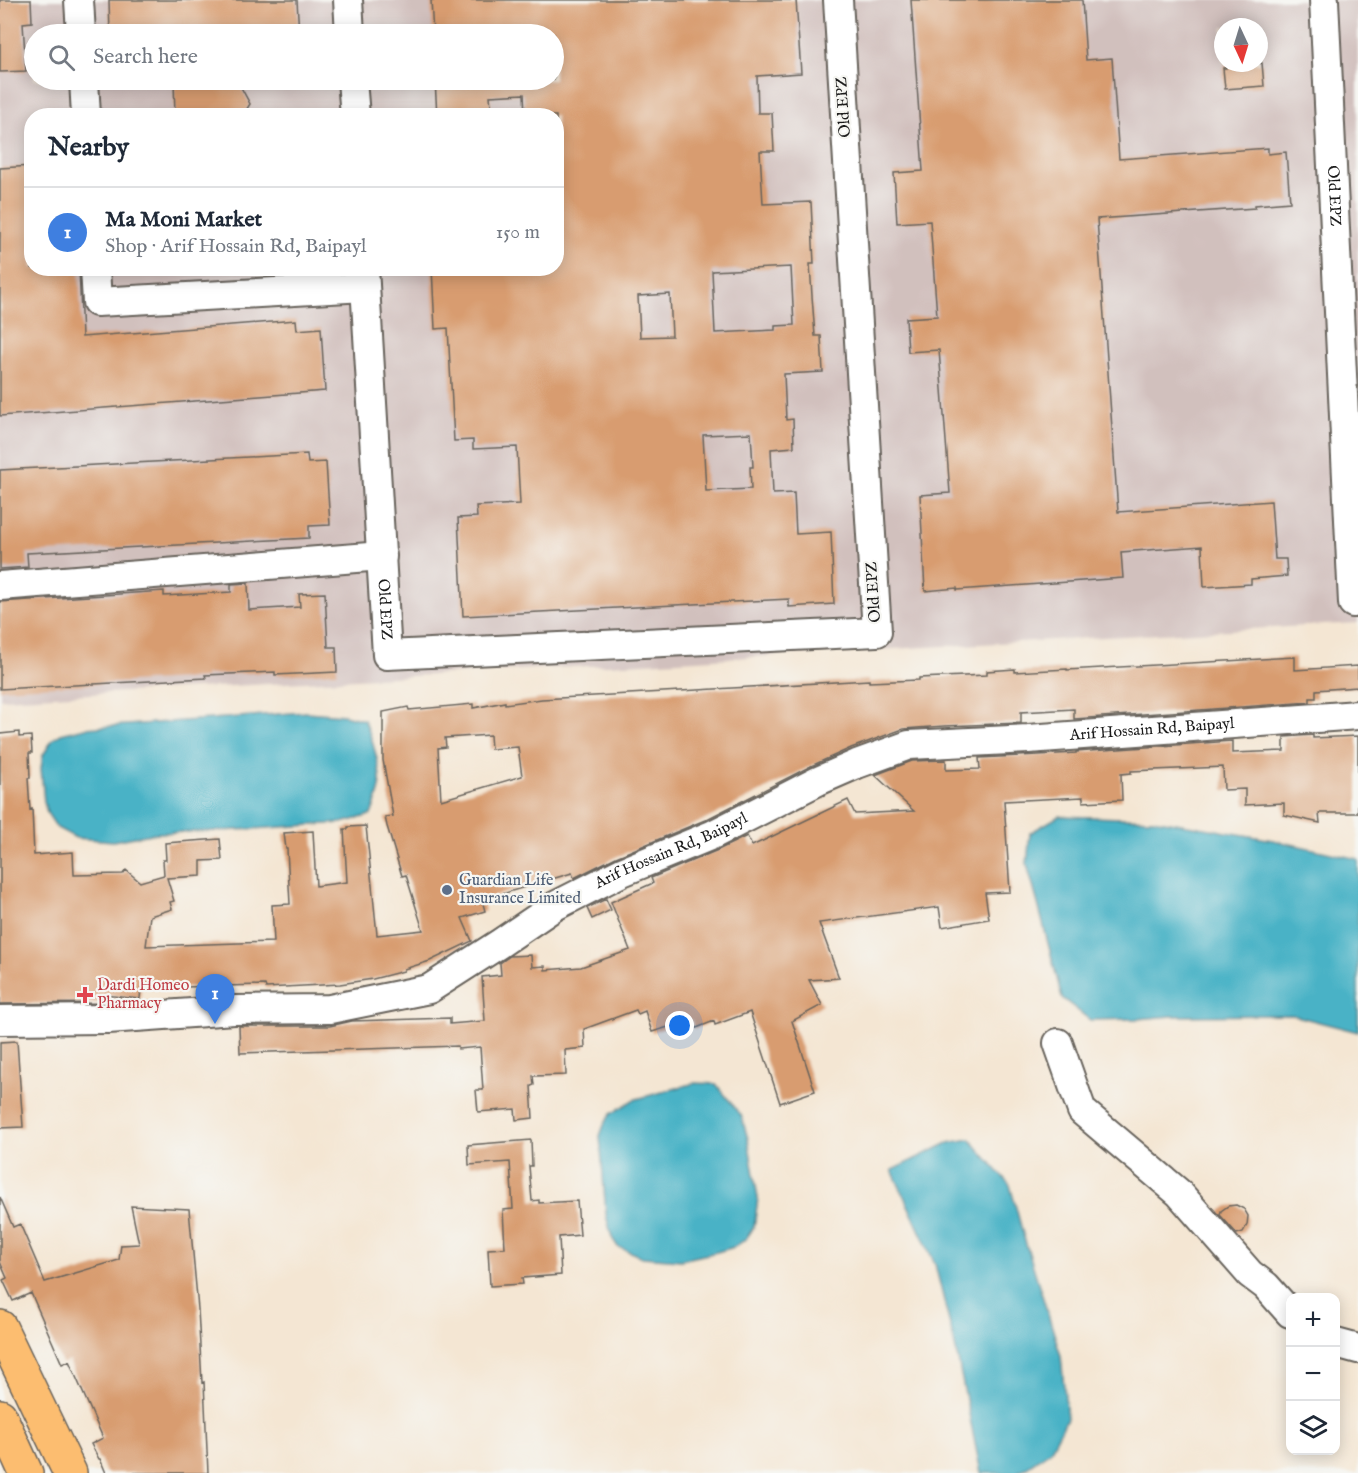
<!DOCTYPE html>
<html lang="en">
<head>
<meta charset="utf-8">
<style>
  body { margin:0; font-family:"IM FELL English",serif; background:#f6f6f7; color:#1f2937 }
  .controls { position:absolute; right:18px; bottom:18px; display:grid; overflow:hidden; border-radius:12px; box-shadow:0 3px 15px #0003 }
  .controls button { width:54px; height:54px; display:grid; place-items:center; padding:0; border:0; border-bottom:2px solid #e0e1e3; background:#fff; color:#1f2937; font:30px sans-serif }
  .compass { position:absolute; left:1214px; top:18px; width:54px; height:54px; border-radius:50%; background:#fff; box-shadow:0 3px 15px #0003; rotate:176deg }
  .you { position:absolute; left:680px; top:1026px; width:21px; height:21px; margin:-15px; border:4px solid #fff; border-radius:50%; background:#1a73e8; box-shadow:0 0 0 9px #1a73e833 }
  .badge { display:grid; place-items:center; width:39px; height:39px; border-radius:50%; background:#c8321e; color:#fff; font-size:20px; font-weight:700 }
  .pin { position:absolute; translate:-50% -50px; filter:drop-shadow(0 2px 3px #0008) }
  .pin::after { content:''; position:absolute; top:32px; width:21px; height:18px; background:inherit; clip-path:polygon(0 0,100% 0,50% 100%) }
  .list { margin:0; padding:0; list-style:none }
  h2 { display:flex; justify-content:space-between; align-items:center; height:78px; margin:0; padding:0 24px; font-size:26px }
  h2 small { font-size:20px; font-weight:400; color:#747a83 }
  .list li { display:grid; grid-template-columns:39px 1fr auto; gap:18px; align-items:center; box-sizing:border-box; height:90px; padding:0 24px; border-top:2px solid #e0e1e3 }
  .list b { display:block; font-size:22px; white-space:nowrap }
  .list p { margin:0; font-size:20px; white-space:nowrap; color:#747a83 }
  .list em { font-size:20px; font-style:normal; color:#747a83 }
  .icon { flex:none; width:33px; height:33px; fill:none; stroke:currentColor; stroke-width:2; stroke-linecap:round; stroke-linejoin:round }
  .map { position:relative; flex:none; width:1358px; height:1473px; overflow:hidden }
  .search { position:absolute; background:#fff; box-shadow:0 3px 15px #0003; left:24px; top:24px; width:540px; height:66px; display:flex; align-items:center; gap:15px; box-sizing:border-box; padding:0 21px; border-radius:33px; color:#747a83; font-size:22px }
  .panel { position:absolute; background:#fff; box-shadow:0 3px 15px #0003; left:24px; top:108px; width:540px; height:168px; border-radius:24px }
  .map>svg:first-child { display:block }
  .industrial { fill:#d1c0bd; fill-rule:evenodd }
  .water { fill:#48b2c6; stroke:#326771; stroke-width:1.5 }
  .building { fill:#d89c70; fill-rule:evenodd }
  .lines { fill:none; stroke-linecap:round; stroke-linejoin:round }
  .minor-casing { stroke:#68635c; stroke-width:32 }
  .highway-casing { stroke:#68635c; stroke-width:36 }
  .minor { stroke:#fff; stroke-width:28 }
  .highway { stroke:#fcbd6f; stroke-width:33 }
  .service-dot { fill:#5c6f8a; stroke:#f6f6f2; stroke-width:2 }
  .health-dot { fill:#e0444e; stroke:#f6f6f2; stroke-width:2 }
  .labels { text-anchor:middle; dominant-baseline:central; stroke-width:4.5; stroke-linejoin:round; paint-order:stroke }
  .street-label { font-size:16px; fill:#1c1c1c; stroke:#f6f6f2 }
  .service-label { font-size:16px; fill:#4e5e75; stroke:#f6f6f2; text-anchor:start }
  .health-label { font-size:16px; fill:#be3a42; stroke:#f6f6f2; text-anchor:start }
</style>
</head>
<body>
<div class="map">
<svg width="1358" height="1473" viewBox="0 0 1358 1473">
  <rect width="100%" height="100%" fill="#f6f6f2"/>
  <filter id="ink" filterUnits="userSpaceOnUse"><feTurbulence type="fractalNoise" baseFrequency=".0167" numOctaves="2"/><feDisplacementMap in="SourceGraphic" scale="12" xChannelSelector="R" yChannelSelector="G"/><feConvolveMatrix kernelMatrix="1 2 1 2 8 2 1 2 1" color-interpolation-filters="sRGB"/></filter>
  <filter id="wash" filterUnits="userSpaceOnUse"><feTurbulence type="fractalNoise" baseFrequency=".008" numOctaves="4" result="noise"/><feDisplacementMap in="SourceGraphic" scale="24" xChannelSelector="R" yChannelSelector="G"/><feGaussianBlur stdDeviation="1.35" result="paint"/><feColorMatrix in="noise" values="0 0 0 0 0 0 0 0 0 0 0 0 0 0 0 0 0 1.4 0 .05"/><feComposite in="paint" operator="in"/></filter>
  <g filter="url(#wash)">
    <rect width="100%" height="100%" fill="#f4e6d3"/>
    <path class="industrial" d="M 0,0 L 1358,0 L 1358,623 L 0,699 ZM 1223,27 L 1259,27 L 1259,63 L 1223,63 ZM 34,34 L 554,34 L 554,80 L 34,80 ZM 32,116 L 556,116 L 556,268 L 32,268 Z"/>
    <path class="water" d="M 306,712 L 344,715 L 364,720 C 371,733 382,772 380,787 C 379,796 374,806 371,815 L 342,823 L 221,831 L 157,833 L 113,841 L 76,838 L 57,828 L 47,813 L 44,802 L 41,768 L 43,755 L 53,739 L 61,734 L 85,728 Z
      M 1059,816 L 1153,819 L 1273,840 L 1358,859 L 1358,1032 L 1292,1015 L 1173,1016 L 1137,1019 L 1090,1020 L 1062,998 L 1038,904 L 1027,864 L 1030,833 Z
      M 695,1083 L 716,1084 L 741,1115 L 748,1139 L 758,1198 L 754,1227 L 746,1239 L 734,1247 L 717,1252 L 681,1260 L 642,1257 L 618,1247 L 612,1238 L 606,1215 L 600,1136 L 605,1122 L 611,1114 L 633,1100 Z
      M 970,1139 L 1010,1185 L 1023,1234 L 1061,1356 L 1067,1418 L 1050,1451 L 1025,1468 L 1016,1473 L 981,1473 L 956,1350 L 935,1264 L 892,1170 L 948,1143 Z"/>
    <g id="blocks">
      <path class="building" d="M 0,0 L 31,0 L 32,22 L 23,23 L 26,71 L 0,72 Z
        M 109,0 L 297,0 L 299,34 L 110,34 Z
        M 431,0 L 796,0 L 801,73 L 757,76 L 758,113 L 772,113 L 774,151 L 760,151 L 763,204 L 811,202 L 814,264 L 810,264 L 812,296 L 815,336 L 821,336 L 823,372 L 784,374 L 786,420 L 793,419 L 794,447 L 771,449 L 773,494 L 794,493 L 796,534 L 831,532 L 834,604 L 789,607 L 789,599 L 463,616 L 458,518 L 477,517 L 476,506 L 520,504 L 517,447 L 473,449 L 473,440 L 454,441 L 448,328 L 435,329 L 432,268 L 556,268 L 556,116 L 525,116 L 524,94 L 490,96 L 492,116 L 437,116 L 435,80 L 554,80 L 554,34 L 433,34 ZM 791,267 L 794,325 L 775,326 L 775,330 L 715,333 L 712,271 ZM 670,294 L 672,336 L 640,337 L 638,296 ZM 751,433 L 753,467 L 750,467 L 751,489 L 706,491 L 703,435 Z
        M 911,0 L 1082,0 L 1086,60 L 1112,58 L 1119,159 L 1268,148 L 1268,154 L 1286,152 L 1290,202 L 1255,205 L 1255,208 L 1097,219 L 1118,512 L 1271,501 L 1275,559 L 1286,559 L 1287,576 L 1251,579 L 1251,584 L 1204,587 L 1202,546 L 1121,552 L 1123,578 L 957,590 L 957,588 L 925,591 L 920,495 L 950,493 L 939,350 L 908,352 L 906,318 L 937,316 L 930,221 L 897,223 L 894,173 L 923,171 Z
        M 1225,63 L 1262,63 L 1264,86 L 1225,89 L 1223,68 L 1226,68 Z
        M 174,80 L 237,80 L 250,104 L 245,112 L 175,116 Z
        M 32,166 L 32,268 L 79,268 L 82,337 L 296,320 L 297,330 L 321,328 L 325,391 L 0,416 L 0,168 Z
        M 307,454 L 308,463 L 326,462 L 330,525 L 309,526 L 309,538 L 27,553 L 28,567 L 0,569 L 0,470 Z
        M 248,583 L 249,610 L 300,607 L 299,594 L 325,593 L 328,647 L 336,647 L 337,672 L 275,675 L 275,672 L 205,675 L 206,678 L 0,689 L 0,602 L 164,591 L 164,596 L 231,592 L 231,584 Z
        M 1295,657 L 1295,670 L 1358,666 L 1358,687 L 1316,690 L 1316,698 L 1310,698 L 1310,702 L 1074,719 L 1074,709 L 1021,712 L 1021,723 L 944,726 L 903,729 L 851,748 L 811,766 L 705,820 L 616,857 L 574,878 L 572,873 L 482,900 L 485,911 L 462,918 L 472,941 L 430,961 L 404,969 L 404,971 L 373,979 L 340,984 L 266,988 L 265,985 L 141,988 L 140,999 L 104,995 L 103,1003 L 0,1004 L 0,734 L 19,732 L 19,737 L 31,736 L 32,753 L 29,753 L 30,778 L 28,778 L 30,810 L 32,809 L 34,855 L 73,852 L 74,875 L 123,874 L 126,870 L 140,882 L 164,875 L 163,860 L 166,860 L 165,843 L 220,839 L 222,860 L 201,861 L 201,876 L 167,878 L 174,901 L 170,902 L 172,909 L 150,916 L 146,946 L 274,942 L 272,905 L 290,904 L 287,849 L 286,849 L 284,833 L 313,831 L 316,886 L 347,882 L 344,829 L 348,829 L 348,827 L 366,826 L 377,935 L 423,930 L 406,875 L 402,876 L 387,826 L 385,817 L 393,816 L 383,760 L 383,712 L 408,707 L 409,710 L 473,704 L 473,708 L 505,702 L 505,704 L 542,699 L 869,680 L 869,682 L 919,680 L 919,678 L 987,675 L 987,671 L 1015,669 L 1015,672 L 1067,669 L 1067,670 ZM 490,735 L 491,749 L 518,747 L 522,776 L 441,800 L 438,748 L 446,747 L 445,738 Z
        M 1313,735 L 1313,738 L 1358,736 L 1358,813 L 1319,813 L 1320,823 L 1284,815 L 1284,803 L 1245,805 L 1245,789 L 1224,790 L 1223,767 L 1131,771 L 1131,773 L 1121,774 L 1122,800 L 1083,802 L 1083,797 L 1004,801 L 1010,892 L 985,893 L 989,919 L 942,927 L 939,907 L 819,923 L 839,978 L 809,980 L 822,1005 L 792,1021 L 815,1091 L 780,1103 L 750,1012 L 715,1025 L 714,1021 L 694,1029 L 691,1020 L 652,1032 L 645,1011 L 638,1014 L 636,1010 L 584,1029 L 585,1048 L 565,1050 L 566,1075 L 533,1076 L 534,1085 L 531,1086 L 533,1118 L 516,1120 L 515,1109 L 478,1112 L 476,1090 L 483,1090 L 480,1047 L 458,1049 L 458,1046 L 240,1053 L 239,1026 L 330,1026 L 352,1021 L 450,1018 L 450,1024 L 485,1021 L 482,977 L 501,975 L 500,963 L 510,956 L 531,955 L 532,967 L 545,966 L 545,970 L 581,967 L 630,950 L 611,902 L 653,883 L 651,878 L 718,850 L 747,836 L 752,846 L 848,800 L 855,814 L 914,811 L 875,775 L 912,761 L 946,760 L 946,770 L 980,769 L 979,758 L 1076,753 L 1076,752 L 1232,741 L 1232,753 L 1284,751 L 1284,737 Z
        M 606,899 L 611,910 L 592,919 L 587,908 Z
        M 17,1041 L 23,1127 L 0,1128 L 0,1042 Z
        M 531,1140 L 532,1166 L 529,1166 L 532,1201 L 539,1200 L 539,1203 L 577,1201 L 580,1235 L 559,1237 L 561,1275 L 522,1278 L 523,1284 L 490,1286 L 488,1249 L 505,1248 L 503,1210 L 513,1209 L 510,1162 L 469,1165 L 468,1145 Z
        M 0,1197 L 13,1227 L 20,1224 L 45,1282 L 119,1260 L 121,1245 L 139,1244 L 131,1206 L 189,1209 L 198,1309 L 202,1383 L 204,1382 L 208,1473 L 106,1473 L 100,1459 L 99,1459 L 91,1444 L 103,1438 L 69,1361 L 62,1364 L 31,1293 L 13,1301 L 3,1280 L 7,1278 L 0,1262 Z
        M 1236,1205 L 1244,1209 L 1248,1216 L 1247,1225 L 1243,1232 L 1237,1234 L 1220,1215 L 1221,1211 L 1228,1206 Z"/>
    </g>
  </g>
  <g filter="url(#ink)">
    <use href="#blocks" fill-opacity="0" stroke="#68635c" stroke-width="1.5"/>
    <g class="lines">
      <g class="minor-casing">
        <g id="minor">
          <path d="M 79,0 L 81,34"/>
          <path d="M 348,0 L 350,34"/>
          <path id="s1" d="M 1324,0 L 1353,603 L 1358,602"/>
          <path d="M 84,80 L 86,116"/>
          <path d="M 352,80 L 355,116"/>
          <path d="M 95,268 L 97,302 L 365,287"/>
          <path id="s2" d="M 364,268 L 387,655 L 877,632 L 838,0"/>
          <path d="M 0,586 L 382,556"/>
          <path id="s3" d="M 0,1020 L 108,1019 L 234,1010 L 330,1009 L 429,989 L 499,944 L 555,906 L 622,872 L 712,835 L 818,781 L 857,764 L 909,745 L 1028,739 L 1358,715"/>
          <path d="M 1058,1043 L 1082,1111 L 1179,1193 L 1250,1274 L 1266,1286 L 1290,1313"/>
          <path d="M 1336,1343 L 1358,1349"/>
        </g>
      </g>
      <g class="highway-casing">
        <path id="highway" d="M 0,1327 L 70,1473
          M 0,1416 L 26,1473"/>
      </g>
      <use href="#minor" class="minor"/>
      <use href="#highway" class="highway"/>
    </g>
  </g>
  <circle class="service-dot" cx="447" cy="890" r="6"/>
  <path class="health-dot" d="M82 986h6v6h6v6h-6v6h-6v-6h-6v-6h6z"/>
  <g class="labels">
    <g class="street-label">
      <text transform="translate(844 107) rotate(-94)">Old EPZ</text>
      <text stroke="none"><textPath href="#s1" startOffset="196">Old EPZ</textPath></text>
      <text transform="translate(874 592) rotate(-94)">Old EPZ</text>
      <text stroke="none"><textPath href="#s2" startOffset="342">Old EPZ</textPath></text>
      <text stroke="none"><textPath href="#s3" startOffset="1215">Arif Hossain Rd, Baipayl</textPath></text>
      <text stroke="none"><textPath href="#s3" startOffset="711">Arif Hossain Rd, Baipayl</textPath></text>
    </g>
    <g class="service-label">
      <text x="459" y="881">Guardian Life<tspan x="459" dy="18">Insurance Limited</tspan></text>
    </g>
    <g class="health-label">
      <text x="97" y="986">Dardi Homeo<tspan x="97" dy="18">Pharmacy</tspan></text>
    </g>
  </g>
</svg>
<div class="controls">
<button>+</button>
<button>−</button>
<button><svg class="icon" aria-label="layers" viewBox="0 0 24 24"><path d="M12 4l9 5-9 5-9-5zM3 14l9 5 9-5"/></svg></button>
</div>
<svg class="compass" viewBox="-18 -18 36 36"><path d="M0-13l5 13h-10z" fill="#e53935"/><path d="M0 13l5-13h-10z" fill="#747a83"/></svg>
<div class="you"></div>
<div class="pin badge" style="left:215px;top:1024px;background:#3f7fe0">1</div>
<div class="search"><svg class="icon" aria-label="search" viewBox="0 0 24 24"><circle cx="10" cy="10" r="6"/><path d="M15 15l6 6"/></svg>Search here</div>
<section class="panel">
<h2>Nearby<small></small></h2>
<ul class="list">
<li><span class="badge" style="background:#3f7fe0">1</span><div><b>Ma Moni Market</b><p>Shop · Arif Hossain Rd, Baipayl</p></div><em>150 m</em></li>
</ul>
</section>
</div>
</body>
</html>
